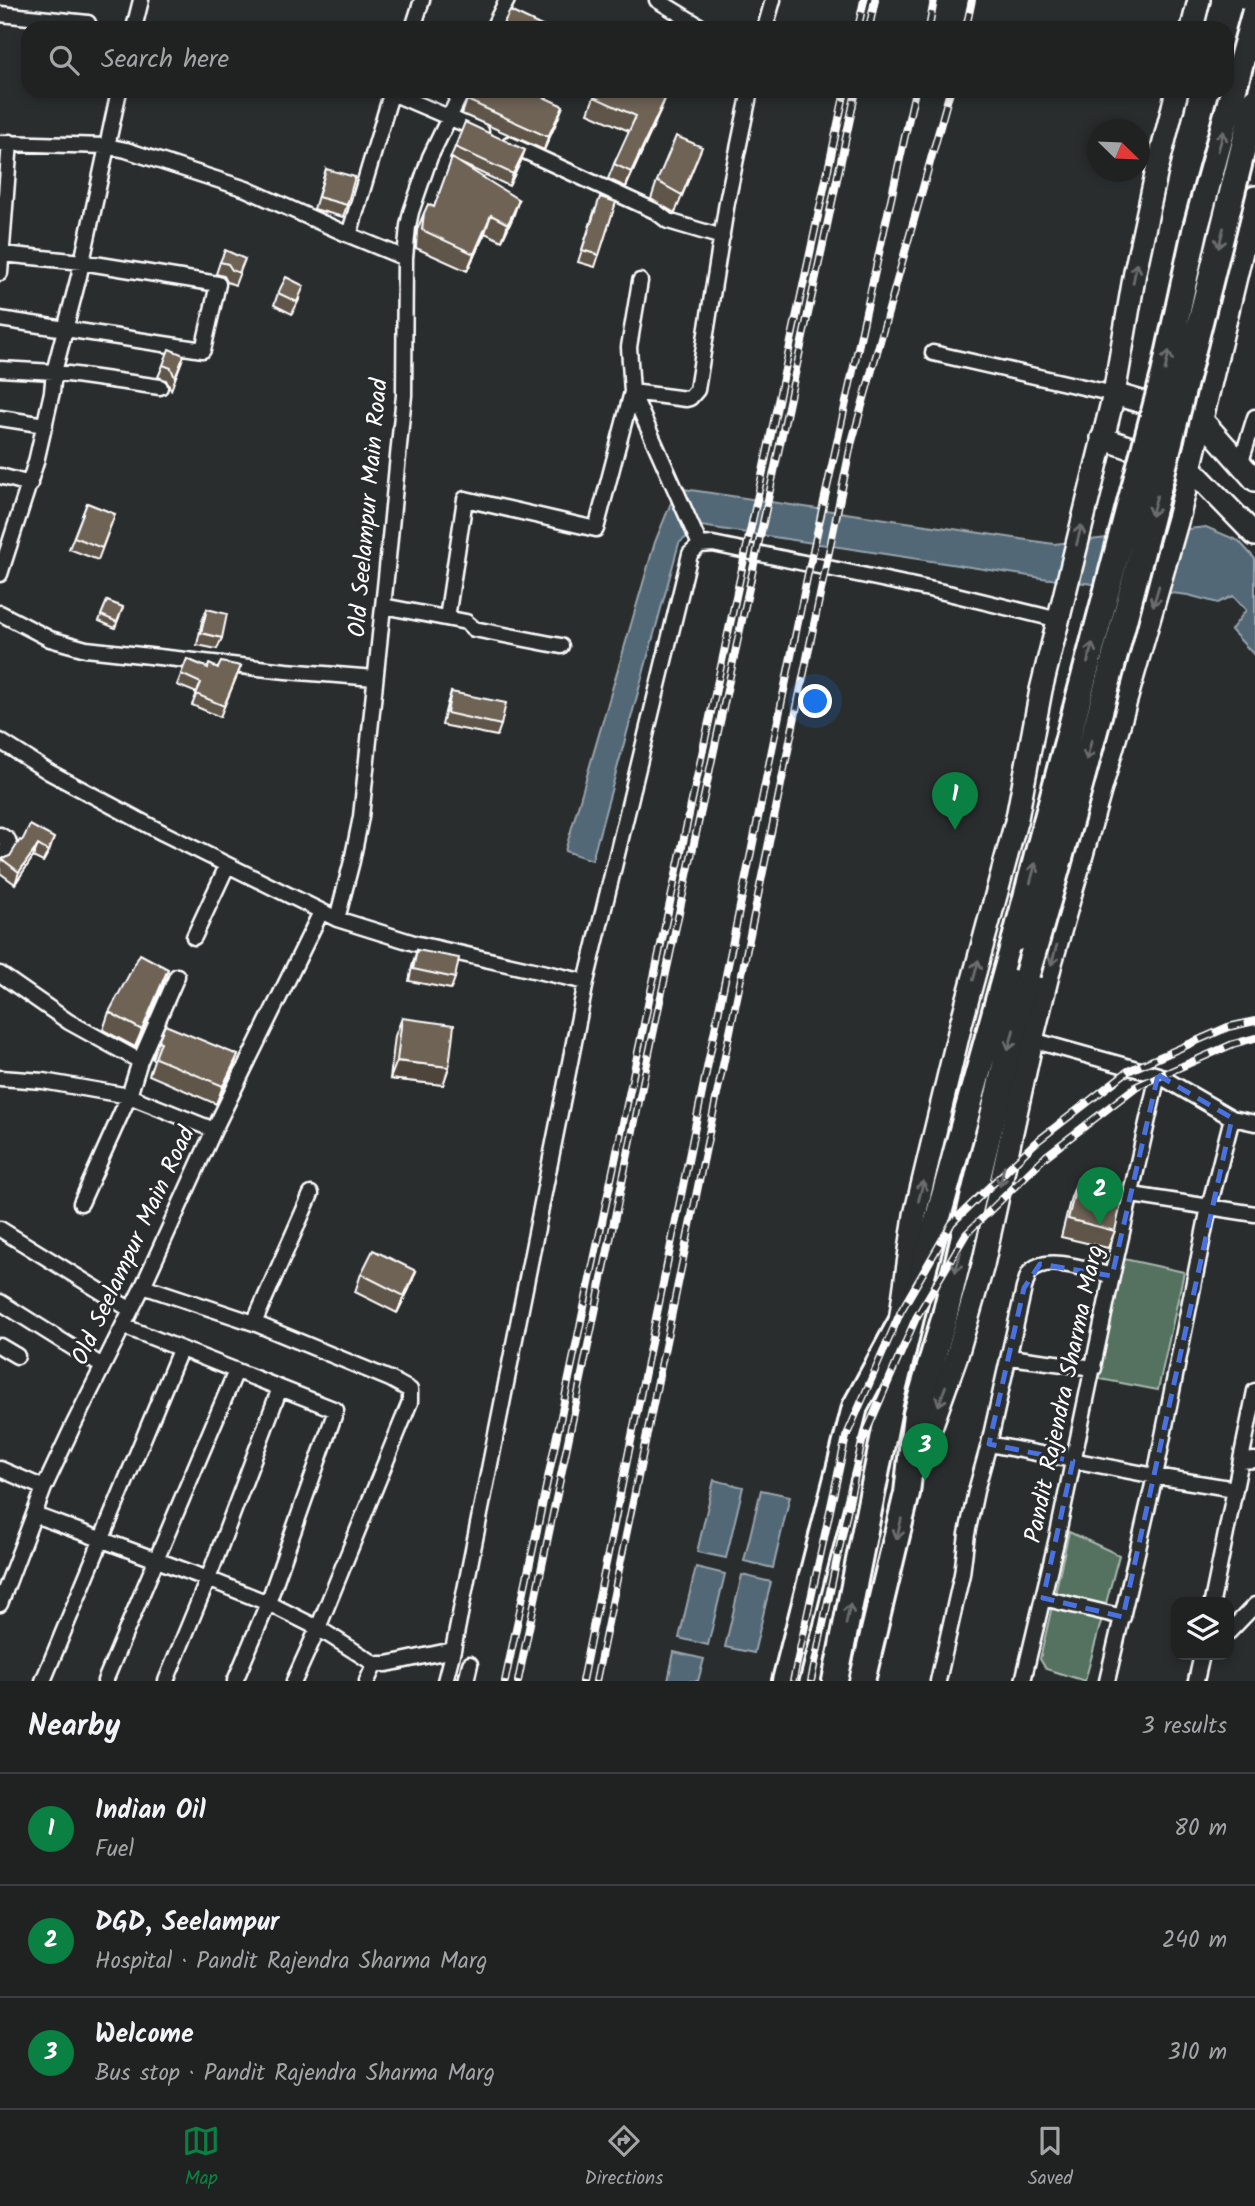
<!DOCTYPE html>
<html lang="en">
<head>
<meta charset="utf-8">
<style>
  body { margin:0; font-family:Kalam,sans-serif; background:#282a2a; color:#f1f3f6 }
  .controls { position:absolute; right:21px; bottom:21px; display:grid; overflow:hidden; border-radius:14px; box-shadow:0 4px 10px #0003 }
  .controls button { width:63px; height:63px; display:grid; place-items:center; padding:0; border:0; border-bottom:2px solid #3d3f40; background:#202222; color:#f1f3f6; font:35px sans-serif }
  .compass { position:absolute; left:1087px; top:119px; width:63px; height:63px; border-radius:50%; background:#202222; box-shadow:0 4px 10px #0003; rotate:113deg }
  .you { position:absolute; left:816px; top:702px; width:24px; height:24px; margin:-18px; border:5px solid #fff; border-radius:50%; background:#1a73e8; box-shadow:0 0 0 10px #1a73e833 }
  .badge { display:grid; place-items:center; width:46px; height:46px; border-radius:50%; background:#0b8043; color:#fff; font-size:23px; font-weight:700 }
  .pin { position:absolute; translate:-50% -58px; filter:drop-shadow(0 2px 4px #0008) }
  .pin::after { content:''; position:absolute; top:37px; width:24px; height:21px; background:inherit; clip-path:polygon(0 0,100% 0,50% 100%) }
  .list { margin:0; padding:0; list-style:none }
  h2 { display:flex; justify-content:space-between; align-items:center; height:91px; margin:0; padding:0 28px; font-size:30px }
  h2 small { font-size:23px; font-weight:400; color:#a2a4a5 }
  .list li { display:grid; grid-template-columns:46px 1fr auto; gap:21px; align-items:center; box-sizing:border-box; height:112px; padding:0 28px; border-top:2px solid #3d3f40 }
  .list b { display:block; font-size:26px; white-space:nowrap }
  .list p { margin:0; font-size:23px; white-space:nowrap; color:#a2a4a5 }
  .list em { font-size:23px; font-style:normal; color:#a2a4a5 }
  .icon { flex:none; width:38px; height:38px; fill:none; stroke:currentColor; stroke-width:2; stroke-linecap:round; stroke-linejoin:round }
  .map { position:relative; flex:none; width:1255px; height:1681px; overflow:hidden }
  .search { position:absolute; background:#202222; box-shadow:0 4px 10px #0003; left:21px; right:21px; top:21px; height:77px; display:flex; align-items:center; gap:18px; box-sizing:border-box; padding:0 24px; border-radius:21px; color:#a2a4a5; font-size:26px }
  .sheet { height:427px; background:#202222 }
  nav { display:flex; justify-content:space-around; align-items:center; box-sizing:border-box; height:98px; border-top:2px solid #3d3f40; background:#202222; font-size:19px; color:#a2a4a5 }
  nav a { display:grid; justify-items:center; gap:4px }
  nav .on { color:#0b8043 }
  .map>svg:first-child { display:block }
  .green { fill:#557160; stroke:#aab8b0; stroke-width:2 }
  .water { fill:#536776; stroke:#98a4ad; stroke-width:2 }
  .lines { fill:none; stroke-linecap:round; stroke-linejoin:round }
  .minor-casing { stroke:#fff; stroke-width:19 }
  .secondary-casing { stroke:#fff; stroke-width:26 }
  .trunk-casing { stroke:#fff; stroke-width:30 }
  .minor { stroke:#2a2d2e; stroke-width:14 }
  .secondary { stroke:#2a2d2e; stroke-width:21 }
  .trunk { stroke:#2a2d2e; stroke-width:24 }
  .rail-casing { stroke:#fff; stroke-width:8 }
  .rail { stroke:#2a2d2e; stroke-width:5; stroke-dasharray:16; stroke-linecap:butt }
  .trunk-bridge-casing { stroke:#fff; stroke-width:30; stroke-linecap:butt }
  .trunk-bridge { stroke:#2a2d2e; stroke-width:24 }
  .wall { fill:#5f5548; stroke:#fff; stroke-width:2 }
  .shaded-wall { fill:#4d453b; stroke:#fff; stroke-width:2 }
  .building { fill:#6e6354; stroke:#fff; stroke-width:2 }
  .oneway { stroke:#6a6c6d }
  .marked { fill:none; stroke:#4a71e0; stroke-width:5; stroke-dasharray:14 9; stroke-linejoin:round }
  .labels { text-anchor:middle; dominant-baseline:central; stroke-width:6; stroke-linejoin:round; paint-order:stroke }
  .street-label { font-size:24px; fill:#fff; stroke:#2a2d2e }
</style>
</head>
<body>
<div class="map">
<svg width="1255" height="1681" viewBox="0 0 1255 1681">
  <rect width="100%" height="100%" fill="#2a2d2e"/>
  <filter id="ink" filterUnits="userSpaceOnUse"><feTurbulence type="fractalNoise" baseFrequency=".0143" numOctaves="2"/><feDisplacementMap in="SourceGraphic" scale="14" xChannelSelector="R" yChannelSelector="G"/><feConvolveMatrix kernelMatrix="1 2 1 2 8 2 1 2 1" color-interpolation-filters="sRGB"/></filter>
  <g filter="url(#ink)">
    <path class="green" d="M 1124,1259 L 1184,1272 L 1158,1390 L 1100,1379 L 1100,1372 Z
      M 1069,1532 L 1119,1555 L 1085,1681 L 1046,1669 L 1040,1659 Z"/>
    <path class="water" d="M 677,488 L 1054,544 L 1206,527 L 1239,541 L 1255,559 L 1255,656 L 1231,630 L 1246,610 L 1233,596 L 1218,603 L 1188,595 L 1042,578 L 701,526 L 679,543 L 592,860 L 565,851 L 655,542 Z
      M 714,1480 L 743,1487 L 726,1558 L 697,1552 Z
      M 761,1490 L 790,1496 L 773,1568 L 744,1561 Z
      M 696,1567 L 725,1574 L 708,1645 L 679,1638 Z
      M 742,1575 L 771,1582 L 754,1653 L 725,1647 Z
      M 674,1652 L 704,1659 L 698,1681 L 668,1681 Z"/>
    <g class="lines">
      <g class="minor-casing">
        <path id="minor" d="M 657,0 L 703,28
          M 0,14 L 88,23
          M 134,28 L 141,0
          M 413,28 L 422,0
          M 493,28 L 507,0
          M 765,28 L 773,0
          M 392,93 L 481,131
          M 0,143 L 106,146 L 126,150 L 246,189 L 349,235 L 405,258
          M 509,144 L 655,211 L 668,221 L 722,237
          M 349,235 L 392,91
          M 0,273 L 10,142
          M 640,281 L 629,347 L 632,392 L 700,545
          M 0,319 L 203,350 L 218,284 L 82,262 L 3,254
          M 933,353 L 1114,394
          M 0,369 L 54,372 L 160,387
          M 0,418 L 45,425
          M 1240,465 L 1255,417
          M 0,476 L 30,484
          M 0,574 L 36,462 L 52,392 L 54,372 L 79,276 L 119,91
          M 383,606 L 466,622 L 474,629 L 561,646
          M 0,613 L 50,639 L 86,649 L 286,671 L 375,678
          M 447,618 L 465,499 L 596,529 L 632,392 L 686,399 L 690,398 L 697,390 L 727,202 L 750,91
          M 0,741 L 49,772 L 163,833 L 337,919 L 414,943 L 586,982
          M 0,835 L 8,840 L 9,844 L 0,860
          M 337,919 L 352,861 L 361,817 L 387,568 L 404,395 L 405,258 L 408,226 L 411,212 L 430,157 L 462,91
          M 194,937 L 227,866
          M 0,974 L 69,1022 L 140,1061
          M 1032,1040 L 1158,1075 L 1232,1118 L 1255,1123
          M 0,1078 L 43,1081 L 129,1096 L 214,1130
          M 1132,1195 L 1255,1214
          M 81,1203 L 129,1096 L 140,1061 L 177,976
          M 0,1229 L 131,1310
          M 143,1286 L 254,1323 L 390,1379 L 410,1390 L 410,1402 L 318,1628 L 294,1681
          M 0,1302 L 102,1366
          M 254,1323 L 311,1194
          M 123,1326 L 336,1410 L 268,1603 L 235,1681
          M 0,1346 L 17,1356
          M 1009,1357 L 1094,1368
          M 989,1444 L 1155,1476 L 1235,1489
          M 1241,1461 L 1255,1460
          M 0,1469 L 44,1488
          M 35,1515 L 208,1579 L 268,1603 L 318,1628 L 375,1664 L 387,1664 L 453,1650
          M 1043,1598 L 1123,1617
          M 1212,1602 L 1255,1391
          M 0,1604 L 44,1488 L 73,1426 L 143,1286 L 214,1130 L 321,912
          M 1229,1632 L 1255,1605
          M 43,1681 L 180,1350
          M 105,1681 L 236,1371
          M 166,1681 L 208,1579 L 280,1388
          M 367,1681 L 375,1664
          M 445,1681 L 453,1650 L 586,982 L 690,554 L 700,545 L 713,544 L 948,593 L 1059,620
          M 466,1681 L 470,1664
          M 938,1681 L 962,1574 L 967,1534 L 976,1491 L 989,1444 L 1024,1288 C 1026,1283 1027,1276 1030,1272 C 1045,1253 1092,1271 1112,1276
          M 1023,1681 L 1057,1538 L 1112,1276 L 1158,1075
          M 1107,1681 L 1155,1476 L 1209,1207 L 1232,1118
          M 1196,1681 L 1202,1655"/>
      </g>
      <g class="secondary-casing">
        <path id="secondary" d="M 1192,28 L 1199,0
          M 1114,394 L 1201,419 L 1255,480
          M 1102,438 L 1191,469 L 1255,535
          M 899,1328 L 915,1215 L 961,1024 L 1017,818 L 1041,690 L 1114,394 L 1135,272 L 1157,170 L 1177,91
          M 916,1469 L 957,1355 L 983,1265 L 1032,1040 L 1051,963 L 1179,515 L 1255,197"/>
      </g>
      <g class="trunk-casing">
        <path id="trunk" d="M 785,1681 L 855,1407 L 900,1324
          M 835,1681 L 890,1404 L 917,1293 L 1015,939
          M 862,1681 L 907,1493 L 916,1414 L 944,1319 L 1027,974"/>
      </g>
      <use href="#minor" class="minor"/>
      <use href="#secondary" class="secondary"/>
      <use href="#trunk" class="trunk"/>
      <g class="rail-casing">
        <path id="rail" d="M 858,28 L 864,0
          M 869,28 L 875,0
          M 929,28 L 934,0
          M 966,28 L 972,0
          M 505,1681 L 649,1000 L 845,91
          M 518,1681 L 660,1001 L 856,91
          M 582,1681 L 807,578 L 915,91
          M 596,1681 L 851,445 L 950,91
          M 793,1681 L 846,1437 L 901,1311 L 952,1223 L 1035,1143 L 1128,1071 L 1228,1027 L 1255,1021
          M 811,1681 L 862,1442 L 916,1318 L 966,1234 L 1046,1156 L 1137,1086 L 1233,1044 L 1255,1038"/>
      </g>
      <use href="#rail" class="rail"/>
      <g class="trunk-bridge-casing">
        <path id="trunk-bridge" d="M 1015,939 L 1164,374 L 1195,231 L 1255,11
          M 1027,974 C 1111,685 1183,392 1255,100"/>
      </g>
      <use href="#trunk-bridge" class="trunk-bridge"/>
    </g>
    <path class="wall" d="M 541,96 L 563,106 L 544,150 L 462,114 L 467,100 Z
      M 594,97 L 659,114 L 626,187 L 608,179 L 614,164 L 629,131 L 588,113 Z
      M 455,147 L 521,161 L 509,186 L 460,163 L 513,217 L 502,241 L 485,233 L 467,271 L 416,248 L 417,230 L 424,213 L 434,207 L 452,159 L 450,159 Z
      M 695,164 L 675,213 L 651,199 L 657,181 Z
      M 326,169 L 347,205 L 343,217 L 314,209 Z
      M 616,202 L 595,267 L 578,262 L 595,209 Z
      M 245,259 L 235,285 L 227,282 L 224,276 L 216,274 L 220,262 Z
      M 278,293 L 300,298 L 292,314 L 274,305 Z
      M 184,355 L 171,390 L 166,380 L 158,377 L 163,365 Z
      M 87,503 L 115,514 L 98,560 L 69,549 Z
      M 107,601 L 123,607 L 115,628 L 99,621 Z
      M 207,609 L 222,638 L 217,649 L 197,645 L 202,621 Z
      M 187,659 L 208,668 L 218,668 L 241,666 L 220,717 L 192,705 L 197,693 L 177,685 Z
      M 451,692 L 501,725 L 497,736 L 442,725 L 447,704 Z
      M 22,841 L 50,849 L 43,862 L 33,857 L 15,884 L 0,873 L 0,864 L 2,859 L 10,856 Z
      M 417,950 L 455,978 L 451,989 L 409,981 L 413,962 Z
      M 162,987 L 135,1047 L 103,1030 L 109,1012 Z
      M 402,1018 L 449,1067 L 443,1085 L 390,1079 L 395,1036 Z
      M 158,1041 L 238,1055 L 231,1073 L 216,1104 L 149,1075 L 154,1060 L 152,1058 Z
      M 1078,1179 L 1115,1231 L 1108,1248 L 1061,1237 L 1071,1197 Z
      M 416,1271 L 409,1289 L 397,1313 L 355,1292 L 361,1274 Z"/>
    <path class="shaded-wall" d="M 665,99 L 659,114 L 626,187 L 631,172 Z
      M 563,106 L 558,119 L 544,150 L 548,137 Z
      M 525,150 L 521,161 L 509,186 L 513,174 Z
      M 519,200 L 513,217 L 502,241 L 508,224 Z
      M 491,215 L 485,233 L 467,271 L 474,254 Z
      M 54,838 L 50,849 L 43,862 L 48,851 Z
      M 38,845 L 33,857 L 15,884 L 19,872 Z
      M 168,969 L 162,987 L 135,1047 L 142,1030 Z
      M 238,1055 L 231,1073 L 216,1104 L 223,1086 Z
      M 397,1061 L 449,1067 L 443,1085 L 390,1079 Z
      M 416,1271 L 409,1289 L 397,1313 L 404,1296 Z"/>
    <path class="building" d="M 510,11 L 546,28 L 501,28 Z
      M 471,91 L 539,91 L 542,93 L 541,96 L 563,106 L 548,137 L 467,100 Z
      M 596,91 L 648,91 L 665,99 L 631,172 L 614,164 L 636,116 L 594,97 Z
      M 465,122 L 525,150 L 513,174 L 455,147 Z
      M 676,136 L 702,147 L 682,195 L 657,181 Z
      M 452,158 L 519,200 L 508,224 L 491,215 L 474,254 L 422,230 L 424,213 L 428,204 L 434,207 Z
      M 326,169 L 355,177 L 347,205 L 318,197 Z
      M 600,197 L 616,202 L 599,255 L 582,250 Z
      M 225,250 L 245,259 L 239,273 L 232,270 L 228,264 L 220,262 Z
      M 286,277 L 304,286 L 297,302 L 278,293 Z
      M 169,349 L 184,355 L 175,378 L 171,368 L 163,365 Z
      M 87,503 L 115,514 L 102,548 L 74,537 Z
      M 107,601 L 123,607 L 117,622 L 101,615 Z
      M 207,609 L 227,614 L 222,638 L 201,633 Z
      M 187,659 L 208,668 L 209,664 L 218,668 L 221,662 L 241,666 L 224,706 L 196,694 L 201,683 L 181,674 Z
      M 451,692 L 506,703 L 501,725 L 447,713 Z
      M 30,825 L 54,838 L 48,851 L 38,845 L 19,872 L 2,859 L 10,856 L 20,840 L 22,841 Z
      M 417,950 L 459,958 L 455,978 L 413,969 Z
      M 140,954 L 168,969 L 142,1030 L 109,1012 Z
      M 402,1018 L 454,1025 L 449,1067 L 397,1061 Z
      M 165,1025 L 238,1055 L 223,1086 L 155,1058 L 161,1042 L 158,1041 Z
      M 1078,1179 L 1124,1190 L 1115,1231 L 1068,1219 Z
      M 373,1250 L 416,1271 L 404,1296 L 361,1274 Z"/>
    <defs><path id="oneway-shaft" d="M-6 0H5M1.5-3L5.5 0L1.5 3" fill="none" stroke-width="1.6" stroke-linecap="round" stroke-linejoin="round" transform="scale(1.75)"/></defs>
    <g class="oneway">
      <use href="#oneway-shaft" transform="translate(1221 141) rotate(-74)"/>
      <use href="#oneway-shaft" transform="translate(1221 238) rotate(104)"/>
      <use href="#oneway-shaft" transform="translate(1135 273) rotate(-79)"/>
      <use href="#oneway-shaft" transform="translate(1167 361) rotate(-78)"/>
      <use href="#oneway-shaft" transform="translate(1154 506) rotate(105)"/>
      <use href="#oneway-shaft" transform="translate(1079 535) rotate(-76)"/>
      <use href="#oneway-shaft" transform="translate(1156 596) rotate(106)"/>
      <use href="#oneway-shaft" transform="translate(1090 653) rotate(-76)"/>
      <use href="#oneway-shaft" transform="translate(1089 750) rotate(104)"/>
      <use href="#oneway-shaft" transform="translate(1033 873) rotate(-75)"/>
      <use href="#oneway-shaft" transform="translate(1054 955) rotate(106)"/>
      <use href="#oneway-shaft" transform="translate(976 970) rotate(-75)"/>
      <use href="#oneway-shaft" transform="translate(1011 1040) rotate(104)"/>
      <use href="#oneway-shaft" transform="translate(1002 1176) rotate(102)"/>
      <use href="#oneway-shaft" transform="translate(921 1191) rotate(-76)"/>
      <use href="#oneway-shaft" transform="translate(958 1262) rotate(104)"/>
      <use href="#oneway-shaft" transform="translate(942 1396) rotate(110)"/>
      <use href="#oneway-shaft" transform="translate(899 1529) rotate(103)"/>
      <use href="#oneway-shaft" transform="translate(848 1614) rotate(-79)"/>
    </g>
  </g>
  <path class="marked" d="M 1158,1075 L 1232,1118 L 1123,1617 L 1043,1598 L 1073,1461 L 989,1444 L 1024,1288 L 1040,1264 L 1112,1276 Z"/>
  <g class="labels">
    <g class="street-label">
      <text transform="translate(369 508) rotate(-85)">Old Seelampur Main Road</text>
      <text transform="translate(134 1246) rotate(-65)">Old Seelampur Main Road</text>
      <text transform="translate(1065 1394) rotate(-78)">Pandit Rajendra Sharma Marg</text>
    </g>
  </g>
</svg>
<div class="controls">
<button><svg class="icon" aria-label="layers" viewBox="0 0 24 24"><path d="M12 4l9 5-9 5-9-5zM3 14l9 5 9-5"/></svg></button>
</div>
<svg class="compass" viewBox="-18 -18 36 36"><path d="M0-13l5 13h-10z" fill="#e53935"/><path d="M0 13l5-13h-10z" fill="#a2a4a5"/></svg>
<div class="you"></div>
<div class="pin badge" style="left:955px;top:830px">1</div>
<div class="pin badge" style="left:1100px;top:1225px">2</div>
<div class="pin badge" style="left:925px;top:1481px">3</div>
<div class="search"><svg class="icon" aria-label="search" viewBox="0 0 24 24"><circle cx="10" cy="10" r="6"/><path d="M15 15l6 6"/></svg>Search here</div>
</div>
<section class="sheet">
<h2>Nearby<small>3 results</small></h2>
<ul class="list">
<li><span class="badge">1</span><div><b>Indian Oil</b><p>Fuel</p></div><em>80 m</em></li>
<li><span class="badge">2</span><div><b>DGD, Seelampur</b><p>Hospital · Pandit Rajendra Sharma Marg</p></div><em>240 m</em></li>
<li><span class="badge">3</span><div><b>Welcome</b><p>Bus stop · Pandit Rajendra Sharma Marg</p></div><em>310 m</em></li>
</ul>
</section>
<nav>
<a class="on"><svg class="icon" aria-label="map" viewBox="0 0 24 24"><path d="M3 6l6-2 6 2 6-2v14l-6 2-6-2-6 2zM9 4v14M15 6v14"/></svg>Map</a>
<a><svg class="icon" aria-label="directions" viewBox="0 0 24 24"><path d="M12 3l9 9-9 9-9-9zM9 14v-3h6M13 9l2 2-2 2"/></svg>Directions</a>
<a><svg class="icon" aria-label="saved" viewBox="0 0 24 24"><path d="M7 4h10v16l-5-4-5 4z"/></svg>Saved</a>
</nav>
</body>
</html>
